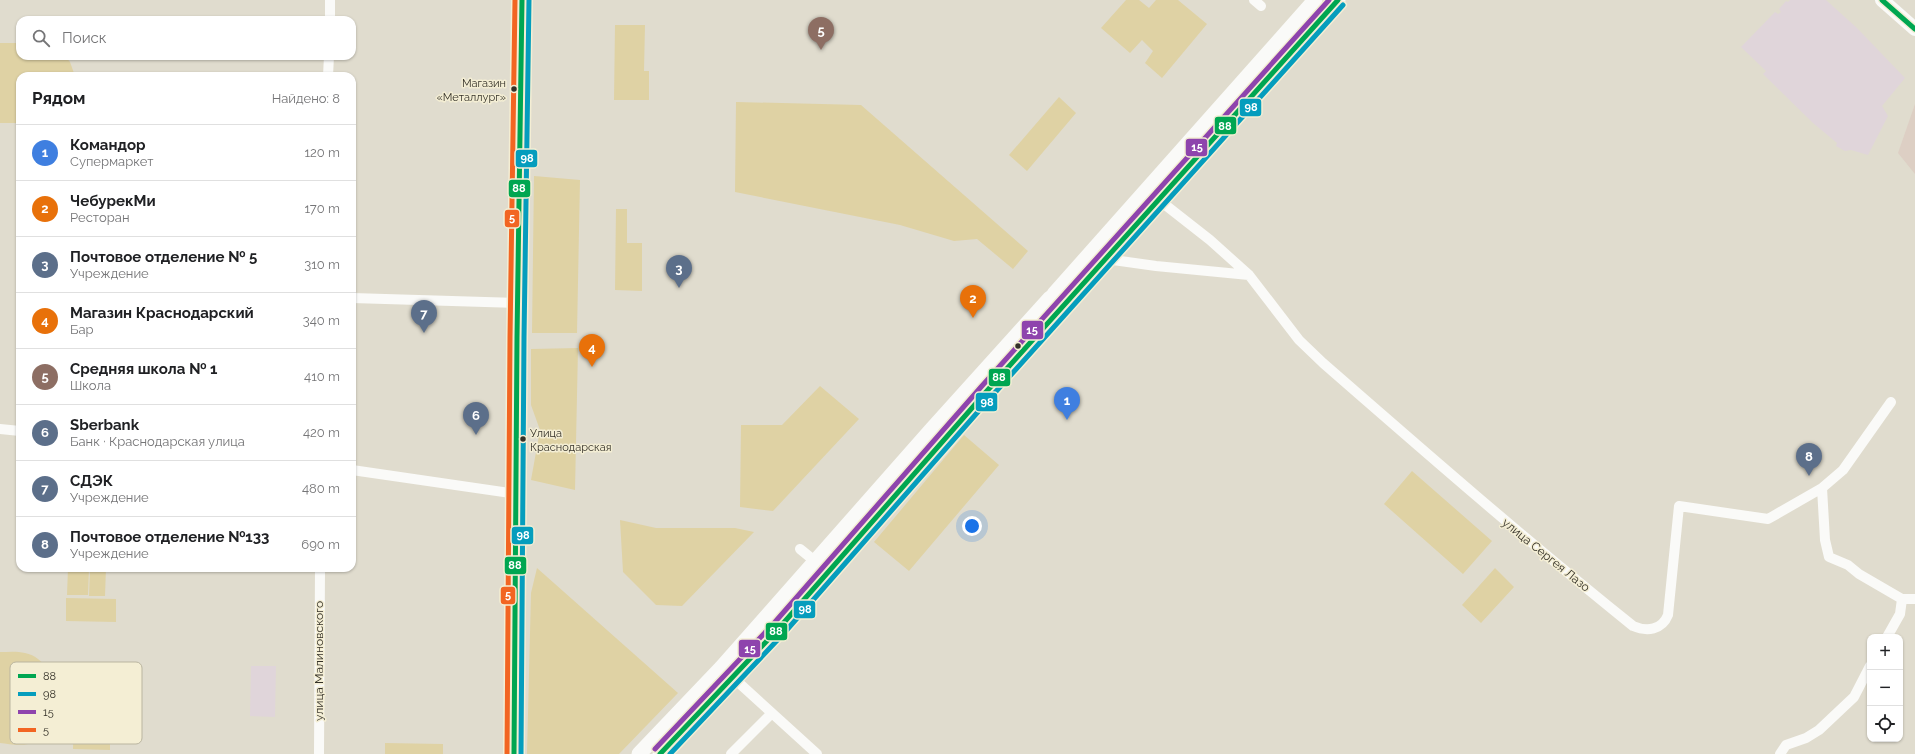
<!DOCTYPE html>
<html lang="ru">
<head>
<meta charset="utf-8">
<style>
  body { margin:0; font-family:Raleway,sans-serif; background:#f2f2f2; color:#202124 }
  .controls { position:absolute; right:12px; bottom:12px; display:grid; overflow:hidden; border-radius:8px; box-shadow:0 1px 3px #0004 }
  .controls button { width:36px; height:36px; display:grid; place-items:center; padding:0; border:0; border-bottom:1px solid #e0e0e0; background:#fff; color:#202124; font:20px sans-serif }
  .you { position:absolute; left:972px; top:526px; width:14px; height:14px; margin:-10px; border:3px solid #fff; border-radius:50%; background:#1a73e8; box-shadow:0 0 0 6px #1a73e833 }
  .badge { display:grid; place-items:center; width:26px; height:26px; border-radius:50%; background:#1a73e8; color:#fff; font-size:13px; font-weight:700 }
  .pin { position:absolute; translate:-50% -33px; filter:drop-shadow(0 1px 2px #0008) }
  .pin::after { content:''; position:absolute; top:21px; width:14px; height:12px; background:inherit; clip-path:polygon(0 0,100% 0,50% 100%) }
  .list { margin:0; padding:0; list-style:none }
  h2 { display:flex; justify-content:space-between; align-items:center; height:52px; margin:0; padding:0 16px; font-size:17px }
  h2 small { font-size:13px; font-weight:400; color:#757577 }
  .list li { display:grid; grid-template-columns:26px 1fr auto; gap:12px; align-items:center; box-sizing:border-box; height:56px; padding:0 16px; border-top:1px solid #e0e0e0 }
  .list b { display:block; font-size:15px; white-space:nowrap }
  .list p { margin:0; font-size:13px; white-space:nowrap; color:#757577 }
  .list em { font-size:13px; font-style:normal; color:#757577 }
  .icon { flex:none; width:22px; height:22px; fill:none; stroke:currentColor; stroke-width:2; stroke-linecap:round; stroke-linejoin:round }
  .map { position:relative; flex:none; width:1915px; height:754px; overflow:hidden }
  .search { position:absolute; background:#fff; box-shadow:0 1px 3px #0004; left:16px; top:16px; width:340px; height:44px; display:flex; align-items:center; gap:10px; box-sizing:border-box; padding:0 14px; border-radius:12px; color:#757577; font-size:15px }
  .panel { position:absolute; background:#fff; box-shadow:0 1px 3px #0004; left:16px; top:72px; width:340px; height:500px; border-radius:12px }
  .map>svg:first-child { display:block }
  .industrial { fill:#e0d5da }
  .medical { fill:#ddcfc4 }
  .green { fill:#dfd2a4 }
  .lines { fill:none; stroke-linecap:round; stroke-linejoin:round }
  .minor { stroke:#fafaf8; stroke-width:10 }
  .secondary { stroke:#fafaf8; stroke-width:14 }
  .primary { stroke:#fafaf8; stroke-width:15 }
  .bus-1-casing { stroke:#f4eed4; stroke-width:8 }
  .bus-2-casing { stroke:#f4eed4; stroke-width:8 }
  .bus-3-casing { stroke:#f4eed4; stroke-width:8 }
  .bus-4-casing { stroke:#f4eed4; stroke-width:8 }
  .bus-1 { stroke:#00a651; stroke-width:5 }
  .bus-2 { stroke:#059dbd; stroke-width:5 }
  .bus-3 { stroke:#8e44ad; stroke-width:5 }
  .bus-4 { stroke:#f26522; stroke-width:5 }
  .bus-dot { fill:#343128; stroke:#f4eed4; stroke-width:1.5 }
  .labels { text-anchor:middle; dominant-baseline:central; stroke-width:3; stroke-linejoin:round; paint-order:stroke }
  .bus-label { font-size:11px; fill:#343128; stroke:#f4eed4; text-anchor:end }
  .street-label { font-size:12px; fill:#343128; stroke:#f4eed4 }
  .key { fill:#f4eed4; stroke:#bab5a0; stroke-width:1 }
  .key-label { font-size:11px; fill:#343128 }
  .line-badge { stroke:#f4eed4; stroke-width:1.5 }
  .badge-label { font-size:11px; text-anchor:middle; font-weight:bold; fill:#fff }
</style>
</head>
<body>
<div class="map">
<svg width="1915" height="754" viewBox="0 0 1915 754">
  <rect width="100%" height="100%" fill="#e0dcce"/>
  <path class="industrial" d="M 1790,0 L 1826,0 L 1857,28 L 1905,78 L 1882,106 L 1888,116 L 1868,155 L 1851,150 L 1845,151 L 1836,146 L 1837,143 L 1813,123 L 1763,74 L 1766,71 L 1741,47 L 1775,12 L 1778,14 L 1781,12 L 1779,9 L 1786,1 L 1788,2 Z
    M 251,666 L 276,666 L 275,717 L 250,716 Z"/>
  <path class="medical" d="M 1915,104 L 1915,174 L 1898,153 Z"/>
  <path class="green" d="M 1126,0 L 1139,0 L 1149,8 L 1156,0 L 1178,0 L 1207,24 L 1162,78 L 1145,63 L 1153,51 L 1142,40 L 1130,53 L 1101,28 Z
    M 615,25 L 645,25 L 644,71 L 649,71 L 649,100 L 614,100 Z
    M 0,43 L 20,43 L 20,56 L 65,56 L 70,62 L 75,76 L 20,76 L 20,123 L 0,123 Z
    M 1059,97 L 1076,113 L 1027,171 L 1009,155 Z
    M 736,102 L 861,105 L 1028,251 L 1013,269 L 977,239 L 954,241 L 900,225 L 735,192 Z
    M 534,176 L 580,180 L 577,333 L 532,333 Z
    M 616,209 L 627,209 L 627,243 L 642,243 L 642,291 L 615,290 Z
    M 578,348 L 575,490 L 531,480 L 540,430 L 531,405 L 531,349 Z
    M 820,386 L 859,419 L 773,511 L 740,507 L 741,425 L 782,425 Z
    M 964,435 L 999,465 L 909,571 L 874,542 Z
    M 1412,471 L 1492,541 L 1463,574 L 1384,504 Z
    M 620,520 L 656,528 L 735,528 L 754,532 L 682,606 L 656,605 L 623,572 Z
    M 68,568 L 89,568 L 88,595 L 67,595 Z
    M 90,568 L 106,568 L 105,596 L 89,596 Z
    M 537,568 L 678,693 L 619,754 L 527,754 L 531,593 Z
    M 1495,568 L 1514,587 L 1481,623 L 1462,605 Z
    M 66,598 L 116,599 L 116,622 L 66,621 Z
    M 0,652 C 8,652 17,651 25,653 C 63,661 69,732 28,744 C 20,746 8,744 0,743 Z
    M 75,676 L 110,677 L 110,750 L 73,749 Z
    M 385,743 L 443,744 L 443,754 L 385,754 Z"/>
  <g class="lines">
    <path class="minor" d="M 1254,0 L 1261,6
      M 330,20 L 330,0
      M 328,76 L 329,56
      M 1159,200 L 1210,240 L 1249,275 L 1299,340 L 1323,363 C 1425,452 1527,541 1633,626 C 1647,632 1662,630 1668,615 L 1679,506 L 1768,519 L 1822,488 L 1843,470 L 1891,402
      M 1106,259 L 1156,266 L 1249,275
      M 352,298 L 518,303
      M 0,429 L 20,431
      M 352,470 L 517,494
      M 1822,488 L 1825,540 L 1829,557 L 1848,565 L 1859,574 L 1902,599 L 1915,599
      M 800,549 L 816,562
      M 1887,637 L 1900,614 L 1902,599
      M 728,673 L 817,754
      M 319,754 L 320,568
      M 731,754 L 771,714
      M 1780,754 L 1786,745 L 1806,738 L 1819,730 L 1854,697 L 1870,666"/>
    <path class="secondary" d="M 1882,0 L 1915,29
      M 514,754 L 517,338 L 522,0"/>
    <path class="primary" d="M 1054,294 L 1315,0
      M 1065,304 L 1338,0
      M 639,754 L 721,668 L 931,430 L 1050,298
      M 660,754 L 780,627 L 1062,308"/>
    <g class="bus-1-casing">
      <path id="bus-1" d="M 1882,0 L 1915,29
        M 514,754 L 517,338 L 522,0
        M 660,754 L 780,627 L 986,392 L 1338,0"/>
    </g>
    <g class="bus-2-casing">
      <path id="bus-2" d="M 521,754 L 524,338 L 529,0
        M 670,754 L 785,632 L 991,397 L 1343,5"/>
    </g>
    <g class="bus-3-casing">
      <path id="bus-3" d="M 655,749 L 775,622 L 981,387 L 1329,0"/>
    </g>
    <g class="bus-4-casing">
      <path id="bus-4" d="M 507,754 L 510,338 L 515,0"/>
    </g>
    <use href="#bus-1" class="bus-1"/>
    <use href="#bus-2" class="bus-2"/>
    <use href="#bus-3" class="bus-3"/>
    <use href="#bus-4" class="bus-4"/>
  </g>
  <g class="bus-dot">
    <circle cx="514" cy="89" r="3.5"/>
    <circle cx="1018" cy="346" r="3.5"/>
    <circle cx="523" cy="439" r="3.5"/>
  </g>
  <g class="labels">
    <g class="bus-label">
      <text x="506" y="83">Магазин<tspan x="506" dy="14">«Металлург»</tspan></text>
      <text x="530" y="433" text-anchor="start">Улица<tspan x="530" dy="14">Краснодарская</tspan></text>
    </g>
    <g class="street-label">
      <text transform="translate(1546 555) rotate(39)">улица Сергея Лазо</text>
      <text transform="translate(319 661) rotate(-90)">улица Малиновского</text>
    </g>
  </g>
  <rect x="10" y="662" width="132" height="82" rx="6" class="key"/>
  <rect x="18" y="674" width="18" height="4" fill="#00a651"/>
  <rect x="18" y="692" width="18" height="4" fill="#059dbd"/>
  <rect x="18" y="710" width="18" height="4" fill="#8e44ad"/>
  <rect x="18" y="728" width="18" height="4" fill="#f26522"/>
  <g class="key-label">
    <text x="43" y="680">88</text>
    <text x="43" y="698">98</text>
    <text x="43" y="716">15</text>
    <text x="43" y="734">5</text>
  </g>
  <g class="line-badge">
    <rect x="1239" y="98" width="23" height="19" rx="4" fill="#059dbd"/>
    <rect x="1214" y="116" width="23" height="19" rx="4" fill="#00a651"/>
    <rect x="1185" y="138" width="23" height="19" rx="4" fill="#8e44ad"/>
    <rect x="515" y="149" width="23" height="19" rx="4" fill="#059dbd"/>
    <rect x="508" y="179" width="23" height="19" rx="4" fill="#00a651"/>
    <rect x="504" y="209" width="16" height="19" rx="4" fill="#f26522"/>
    <rect x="1021" y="320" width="23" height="20" rx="4" fill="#8e44ad"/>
    <rect x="988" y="368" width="23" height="19" rx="4" fill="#00a651"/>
    <rect x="975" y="392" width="23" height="20" rx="4" fill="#059dbd"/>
    <rect x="511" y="526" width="23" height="19" rx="4" fill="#059dbd"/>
    <rect x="504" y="556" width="23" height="19" rx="4" fill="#00a651"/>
    <rect x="500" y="586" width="16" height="19" rx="4" fill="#f26522"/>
    <rect x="793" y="600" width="23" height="19" rx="4" fill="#059dbd"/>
    <rect x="765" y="622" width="23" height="19" rx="4" fill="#00a651"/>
    <rect x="738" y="639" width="23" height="19" rx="4" fill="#8e44ad"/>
  </g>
  <g class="badge-label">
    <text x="1251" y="111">98</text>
    <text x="1225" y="130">88</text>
    <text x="1197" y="151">15</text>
    <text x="527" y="162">98</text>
    <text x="519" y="192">88</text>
    <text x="512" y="222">5</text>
    <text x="1032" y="334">15</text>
    <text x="999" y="381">88</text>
    <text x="987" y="406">98</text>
    <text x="523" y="539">98</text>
    <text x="515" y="569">88</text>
    <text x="508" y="599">5</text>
    <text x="805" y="613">98</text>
    <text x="776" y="635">88</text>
    <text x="750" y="653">15</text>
  </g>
</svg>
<div class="controls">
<button>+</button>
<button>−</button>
<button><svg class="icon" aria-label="locate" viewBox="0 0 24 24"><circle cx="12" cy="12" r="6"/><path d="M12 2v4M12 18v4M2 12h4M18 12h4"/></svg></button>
</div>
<div class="you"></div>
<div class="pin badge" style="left:1067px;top:420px;background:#3f7fe0">1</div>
<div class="pin badge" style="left:973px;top:318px;background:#e8710a">2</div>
<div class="pin badge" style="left:679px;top:288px;background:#5c6f8a">3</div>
<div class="pin badge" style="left:592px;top:367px;background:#e8710a">4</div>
<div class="pin badge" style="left:821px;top:50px;background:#8d6e63">5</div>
<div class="pin badge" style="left:476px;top:435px;background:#5c6f8a">6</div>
<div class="pin badge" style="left:424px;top:333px;background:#5c6f8a">7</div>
<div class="pin badge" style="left:1809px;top:476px;background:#5c6f8a">8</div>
<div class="search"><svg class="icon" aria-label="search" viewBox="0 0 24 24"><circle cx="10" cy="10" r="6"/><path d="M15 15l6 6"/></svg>Поиск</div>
<section class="panel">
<h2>Рядом<small>Найдено: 8</small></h2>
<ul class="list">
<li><span class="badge" style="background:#3f7fe0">1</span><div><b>Командор</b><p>Супермаркет</p></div><em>120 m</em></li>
<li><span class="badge" style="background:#e8710a">2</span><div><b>ЧебурекМи</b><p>Ресторан</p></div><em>170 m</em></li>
<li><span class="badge" style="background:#5c6f8a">3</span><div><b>Почтовое отделение № 5</b><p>Учреждение</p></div><em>310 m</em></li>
<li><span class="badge" style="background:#e8710a">4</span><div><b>Магазин Краснодарский</b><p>Бар</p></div><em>340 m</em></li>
<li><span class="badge" style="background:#8d6e63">5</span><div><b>Средняя школа № 1</b><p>Школа</p></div><em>410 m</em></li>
<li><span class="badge" style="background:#5c6f8a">6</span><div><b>Sberbank</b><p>Банк · Краснодарская улица</p></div><em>420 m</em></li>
<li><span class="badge" style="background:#5c6f8a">7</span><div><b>СДЭК</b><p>Учреждение</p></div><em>480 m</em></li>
<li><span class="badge" style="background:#5c6f8a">8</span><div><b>Почтовое отделение №133</b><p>Учреждение</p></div><em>690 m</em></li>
</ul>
</section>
</div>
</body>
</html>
